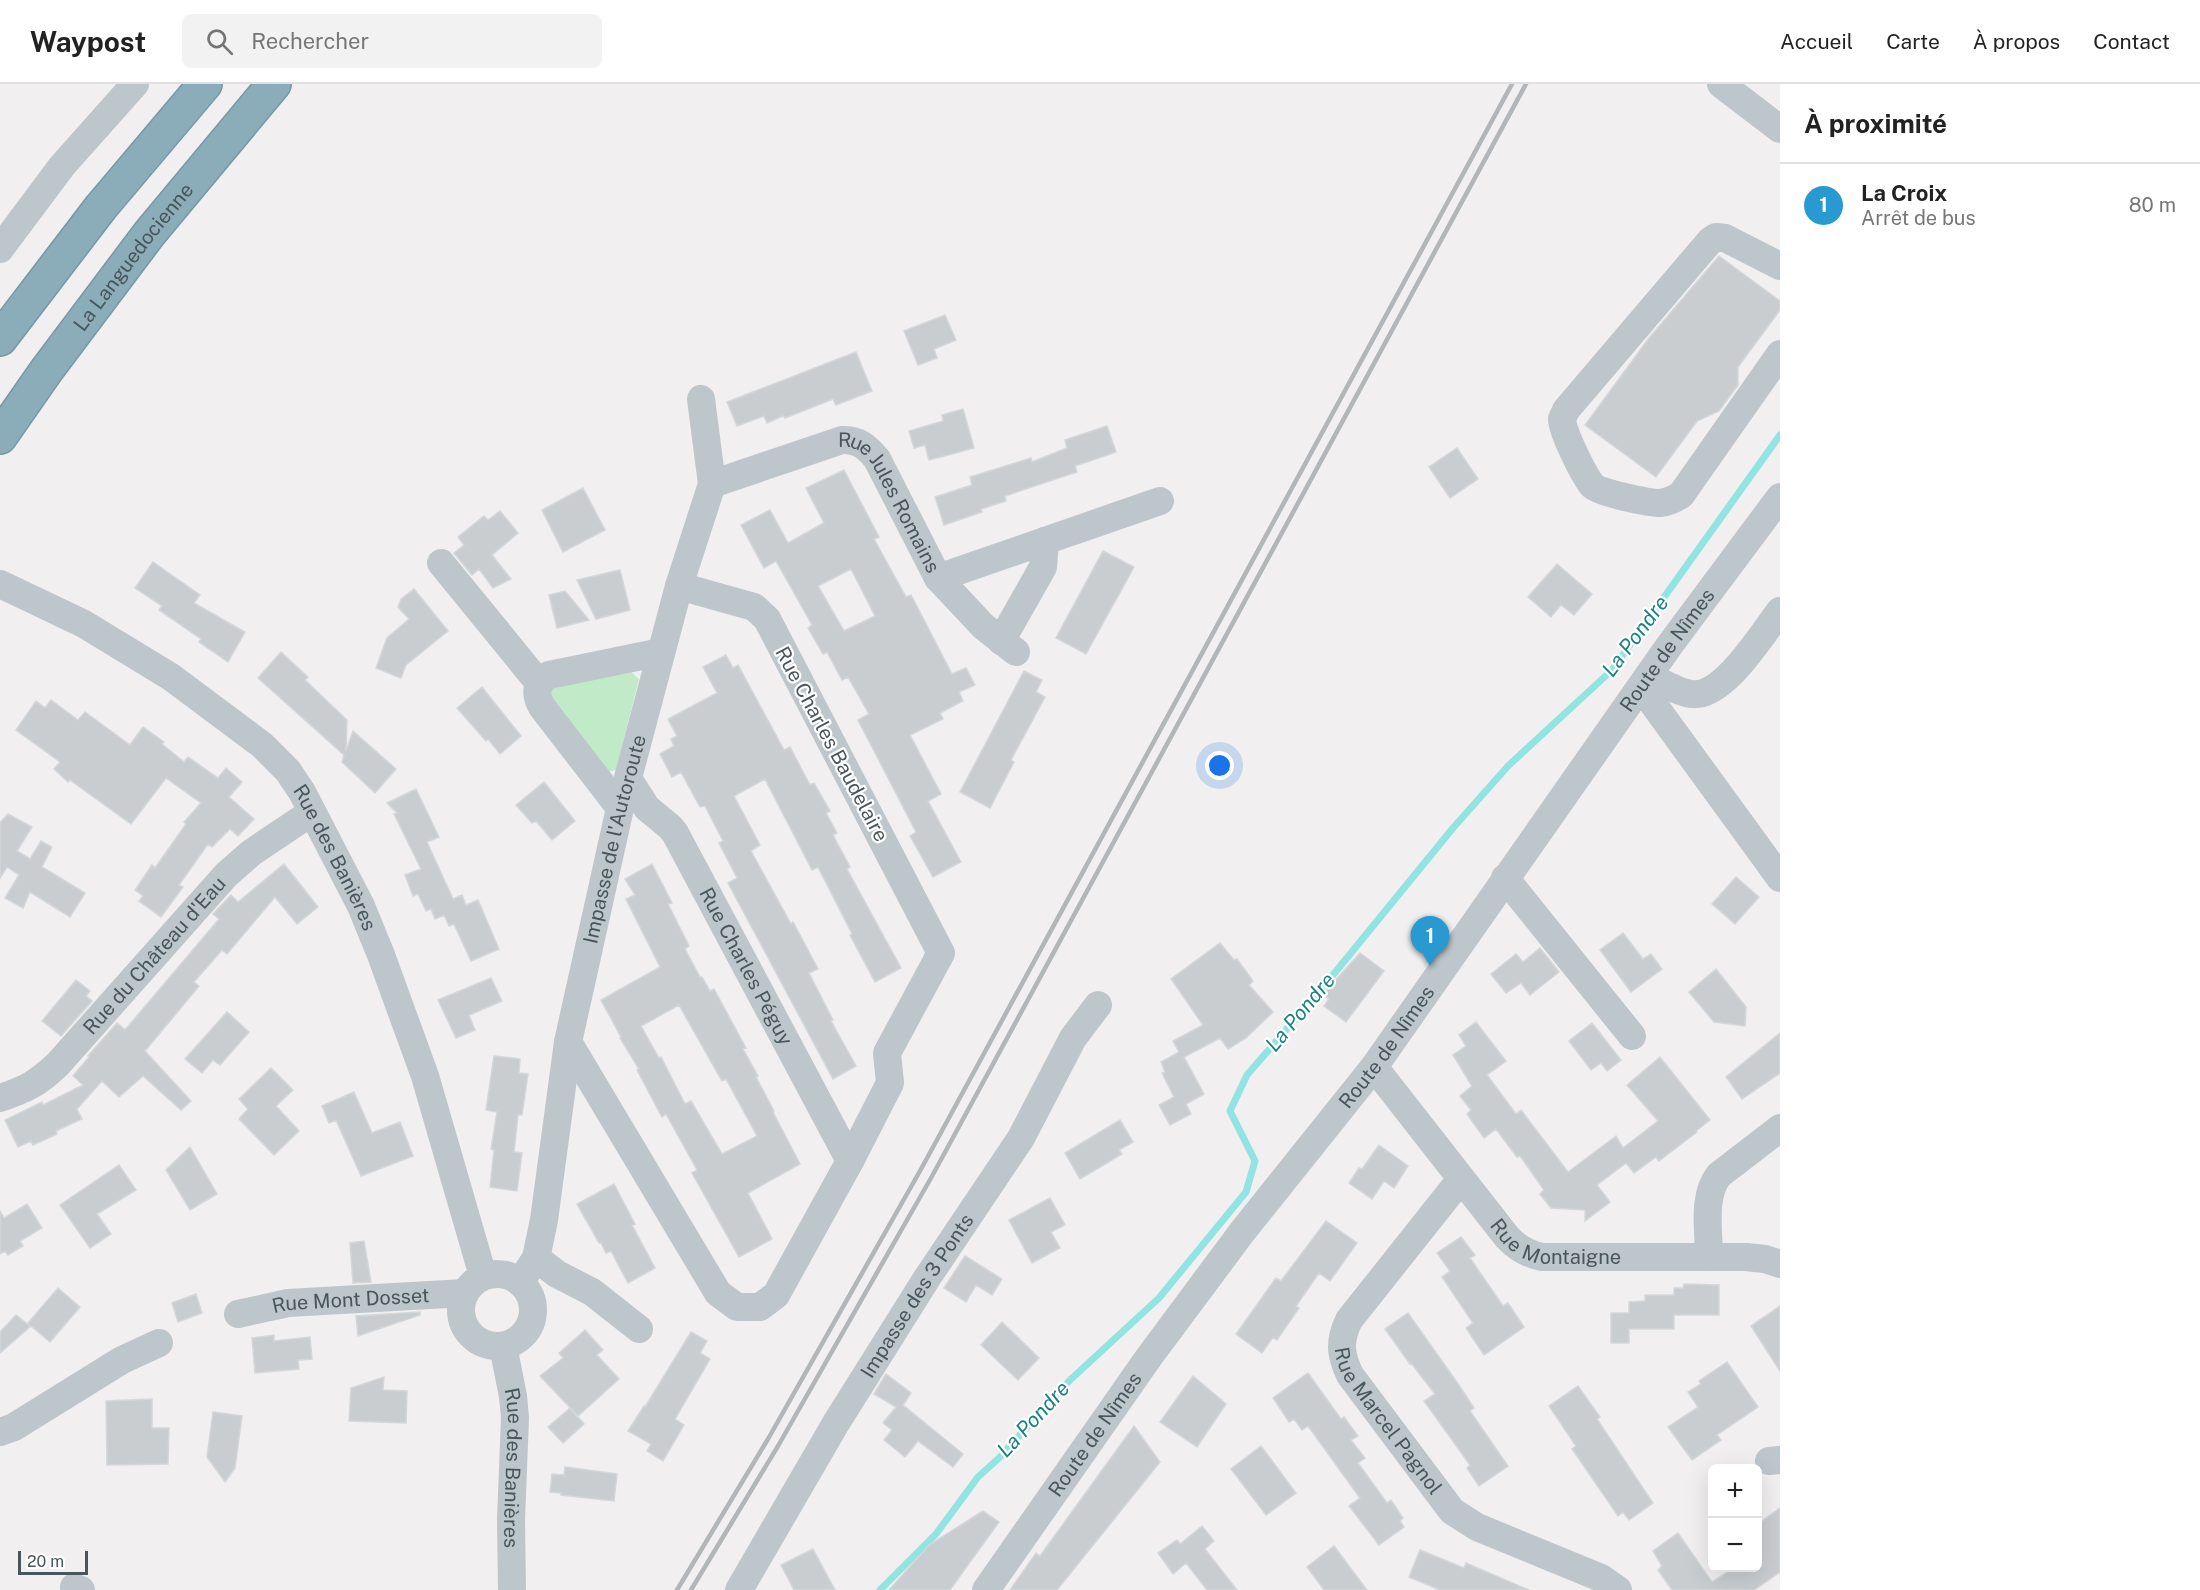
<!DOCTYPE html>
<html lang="fr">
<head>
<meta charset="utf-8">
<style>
  body { margin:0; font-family:"Public Sans",sans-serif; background:#f2f2f2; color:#222 }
  .controls { position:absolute; right:18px; bottom:18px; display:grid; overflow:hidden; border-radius:9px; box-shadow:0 6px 24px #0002 }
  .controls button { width:54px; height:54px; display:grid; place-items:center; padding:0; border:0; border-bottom:2px solid #e0e0e0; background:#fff; color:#222; font:30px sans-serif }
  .scale { position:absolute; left:18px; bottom:15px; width:70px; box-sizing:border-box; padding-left:6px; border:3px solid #48565b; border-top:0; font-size:16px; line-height:21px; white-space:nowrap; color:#48565b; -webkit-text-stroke:4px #fff; paint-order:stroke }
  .you { position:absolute; left:1220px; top:682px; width:21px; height:21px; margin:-15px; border:4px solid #fff; border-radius:50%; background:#1a73e8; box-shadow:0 0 0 9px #1a73e833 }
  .badge { display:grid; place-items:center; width:39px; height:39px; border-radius:50%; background:#2999d2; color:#fff; font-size:20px; font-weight:700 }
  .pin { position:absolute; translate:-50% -50px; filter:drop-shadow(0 2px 3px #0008) }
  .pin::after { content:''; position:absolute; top:32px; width:21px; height:18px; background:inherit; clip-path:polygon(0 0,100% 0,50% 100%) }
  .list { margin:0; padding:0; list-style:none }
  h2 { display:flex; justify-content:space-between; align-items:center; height:78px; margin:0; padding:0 24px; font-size:26px }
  h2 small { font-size:20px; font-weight:400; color:#767676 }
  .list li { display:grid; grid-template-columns:39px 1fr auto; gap:18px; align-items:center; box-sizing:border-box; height:84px; padding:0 24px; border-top:2px solid #e0e0e0 }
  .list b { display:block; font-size:22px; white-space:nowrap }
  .list p { margin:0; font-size:20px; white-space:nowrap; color:#767676 }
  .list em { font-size:20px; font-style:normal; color:#767676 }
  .icon { flex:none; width:33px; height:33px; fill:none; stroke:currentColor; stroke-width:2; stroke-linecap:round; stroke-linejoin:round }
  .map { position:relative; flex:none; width:1780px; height:1506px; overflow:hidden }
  header { display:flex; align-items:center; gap:36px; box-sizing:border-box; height:84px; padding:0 30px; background:#fff; border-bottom:2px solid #e0e0e0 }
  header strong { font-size:28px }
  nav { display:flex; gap:33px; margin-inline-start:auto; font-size:21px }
  .search { width:420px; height:54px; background:#f2f2f2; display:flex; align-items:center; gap:15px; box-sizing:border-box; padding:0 21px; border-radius:9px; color:#767676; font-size:22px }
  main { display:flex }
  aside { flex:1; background:#fff }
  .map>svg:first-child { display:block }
  .green { fill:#c1ebc8 }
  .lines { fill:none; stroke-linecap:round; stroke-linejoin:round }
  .stream { stroke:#92e4e3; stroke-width:7 }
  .building { fill:#c9cdd0; stroke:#d3d7da; stroke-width:1.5; fill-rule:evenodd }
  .highway-casing { stroke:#7697a5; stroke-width:36 }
  .minor { stroke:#bcc6cb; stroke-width:28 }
  .highway { stroke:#8bacb9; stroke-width:33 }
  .rail { stroke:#b2b6b9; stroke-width:4.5 }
  .labels { text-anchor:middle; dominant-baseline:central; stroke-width:4.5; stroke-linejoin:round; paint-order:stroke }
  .street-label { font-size:20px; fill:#48565b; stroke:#fff }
  .water-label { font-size:21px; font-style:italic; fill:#17827f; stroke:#fff }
</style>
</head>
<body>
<header>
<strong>Waypost</strong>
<div class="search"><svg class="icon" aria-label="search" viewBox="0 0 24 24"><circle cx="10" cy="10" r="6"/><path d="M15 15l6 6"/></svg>Rechercher</div>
<nav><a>Accueil</a><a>Carte</a><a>À propos</a><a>Contact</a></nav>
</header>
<main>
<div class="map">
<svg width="1780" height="1506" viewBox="0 0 1780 1506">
  <rect width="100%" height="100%" fill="#f1efef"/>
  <path class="green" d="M 629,586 L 639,595 L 616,686 L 602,689 L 548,612 L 554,604 Z"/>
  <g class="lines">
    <path class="stream" d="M 880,1506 L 936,1450 L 978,1393 L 999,1374 L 1069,1297 L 1159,1214 L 1246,1108 L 1255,1077 L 1230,1027 L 1247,991 L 1324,902 L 1453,744 L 1508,682 L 1612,586 L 1780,351"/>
  </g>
  <path class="building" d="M 1719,172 L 1780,217 L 1780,226 L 1738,283 L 1738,301 L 1719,327 L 1697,337 L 1656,393 L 1585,341 L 1649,254 Z
    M 945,231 L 956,256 L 934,265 L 937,274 L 918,281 L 904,247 Z
    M 856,268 L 872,307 L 836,321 L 833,315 L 785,334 L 783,332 L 767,339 L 764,332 L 737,342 L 727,318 Z
    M 963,325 L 974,364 L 929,376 L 925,361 L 914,364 L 909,347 L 943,337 L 942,331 Z
    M 1107,342 L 1116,368 L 1075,382 L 1077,388 L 1005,412 L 1006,417 L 981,425 L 982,428 L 944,441 L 935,413 L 972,401 L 970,393 L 1031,374 L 1032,378 L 1067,364 L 1065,356 Z
    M 1457,364 L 1478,395 L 1450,414 L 1429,383 Z
    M 844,386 L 879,453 L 874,455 L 906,513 L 911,511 L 952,590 L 966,584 L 975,601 L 959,608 L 963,617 L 940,629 L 943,635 L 910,651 L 941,710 L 928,717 L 961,778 L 933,793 L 910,752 L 916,748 L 858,636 L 869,630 L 848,593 L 842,596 L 827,568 L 823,570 L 808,544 L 812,541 L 776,477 L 764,484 L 741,441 L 770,426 L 788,459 L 824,439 L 806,404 ZM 851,485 L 875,532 L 844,547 L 818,502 Z
    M 583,404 L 605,446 L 563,468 L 542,426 Z
    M 500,427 L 518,449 L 492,471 L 511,495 L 493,504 L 479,485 L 472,491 L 454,469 L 464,461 L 458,453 L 484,432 L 488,436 Z
    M 1103,467 L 1134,483 L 1086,570 L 1056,554 Z
    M 153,478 L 200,511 L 194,519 L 245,548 L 228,578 L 199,558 L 201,555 L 159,526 L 162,522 L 135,504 Z
    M 1557,480 L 1592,510 L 1574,531 L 1561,521 L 1551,533 L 1528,513 Z
    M 620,486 L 630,526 L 596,535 L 577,496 Z
    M 414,505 L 448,547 L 406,581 L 401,594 L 376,584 L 387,554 L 409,535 L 398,523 L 401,515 Z
    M 565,507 L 589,536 L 557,544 L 549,511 Z
    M 281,568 L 308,593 L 305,596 L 347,636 L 346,667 L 353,647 L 396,685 L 375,709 L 342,678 L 344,671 L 258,594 Z
    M 726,571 L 733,584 L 738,581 L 784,666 L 790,663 L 810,701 L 814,699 L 830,727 L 826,729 L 837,749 L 833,751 L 850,783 L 847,785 L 901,884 L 875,898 L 850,851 L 852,850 L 818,783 L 812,786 L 765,695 L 734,712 L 760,761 L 751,767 L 791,840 L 793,838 L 818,885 L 809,889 L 833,936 L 831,937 L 856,982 L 833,995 L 728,799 L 737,794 L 719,759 L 723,757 L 705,722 L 700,723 L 681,688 L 672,693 L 660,670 L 674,662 L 671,655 L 677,652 L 668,635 L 717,609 L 703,583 Z
    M 1024,587 L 1042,596 L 1036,608 L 1045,613 L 1011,676 L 1014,678 L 990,724 L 960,708 Z
    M 482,603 L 521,652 L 500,670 L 488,655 L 486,657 L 457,624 Z
    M 51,616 L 78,636 L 85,628 L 130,661 L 143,643 L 164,658 L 162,660 L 184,678 L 188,673 L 218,694 L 226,684 L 242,698 L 229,713 L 254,735 L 238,752 L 230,745 L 212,763 L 208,760 L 179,801 L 183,803 L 161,833 L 139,817 L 143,812 L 135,806 L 152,781 L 155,784 L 186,740 L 184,738 L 201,719 L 166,694 L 131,740 L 70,696 L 68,698 L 54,685 L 60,678 L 16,646 L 36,617 L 45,624 Z
    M 544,698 L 575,737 L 552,756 L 536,737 L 532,739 L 516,721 Z
    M 416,705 L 439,753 L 427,758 L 453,815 L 462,811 L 466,821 L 478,816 L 499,865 L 471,877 L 454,840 L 449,842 L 444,831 L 435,835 L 431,825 L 426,827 L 418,810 L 413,812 L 405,791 L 421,785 L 394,730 L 397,729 L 387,719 Z
    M 8,730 L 32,743 L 17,767 L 30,775 L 41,757 L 52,763 L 42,783 L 85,809 L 70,833 L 30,808 L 23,824 L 5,814 L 19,791 L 7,783 L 0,794 L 0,739 Z
    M 284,780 L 318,823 L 297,840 L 275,813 L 227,870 L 222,866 L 194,898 L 199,902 L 145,967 L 191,1017 L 181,1026 L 143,992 L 119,1013 L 102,997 L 77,1025 L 82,1035 L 56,1047 L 57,1050 L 33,1061 L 31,1057 L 18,1063 L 5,1036 L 42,1018 L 43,1021 L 83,1001 L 73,992 L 89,973 L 88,972 L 117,939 L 125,946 L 219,835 L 213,830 L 231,811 L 238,818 Z
    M 652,780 L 672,819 L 668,820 L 689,862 L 685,865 L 700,893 L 702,893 L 710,907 L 714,905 L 746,964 L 743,965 L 758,992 L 756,993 L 774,1027 L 773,1028 L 800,1080 L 748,1109 L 772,1155 L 739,1173 L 692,1089 L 697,1086 L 666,1030 L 662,1033 L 637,986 L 639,985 L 620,954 L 621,953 L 601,916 L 660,883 L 626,815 L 635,811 L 625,795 ZM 679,921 L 722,997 L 726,995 L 757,1052 L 722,1070 L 691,1017 L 685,1020 L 661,973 L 659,974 L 641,942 Z
    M 1736,793 L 1759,813 L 1735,840 L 1712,820 Z
    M 1623,849 L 1643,875 L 1651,870 L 1662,885 L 1631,908 L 1600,866 Z
    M 1220,859 L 1234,876 L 1237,875 L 1253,897 L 1249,901 L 1273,928 L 1246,954 L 1228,965 L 1220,954 L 1184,973 L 1204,1010 L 1186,1020 L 1191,1030 L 1170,1041 L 1159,1021 L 1174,1013 L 1162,989 L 1165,988 L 1161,978 L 1179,968 L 1173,957 L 1203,941 L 1171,895 Z
    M 1540,864 L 1559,888 L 1530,911 L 1521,899 L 1506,909 L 1491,890 L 1516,870 L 1523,878 Z
    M 1360,869 L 1384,887 L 1346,938 L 1324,922 L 1329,915 L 1323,910 Z
    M 1716,885 L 1746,923 L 1745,942 L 1714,938 L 1689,908 Z
    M 491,894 L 502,917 L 469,931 L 475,946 L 456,954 L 438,916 Z
    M 76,896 L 90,907 L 86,912 L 92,917 L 61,952 L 42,937 Z
    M 227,928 L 249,948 L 220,981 L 213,976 L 202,989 L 185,975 Z
    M 1476,938 L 1506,977 L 1487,991 L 1516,1030 L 1521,1026 L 1568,1088 L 1616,1052 L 1623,1064 L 1658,1037 L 1627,1001 L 1660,973 L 1710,1036 L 1696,1047 L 1697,1048 L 1659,1077 L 1656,1073 L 1634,1089 L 1626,1079 L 1597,1101 L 1610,1118 L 1585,1137 L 1585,1126 L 1551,1124 L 1540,1110 L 1544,1106 L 1520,1072 L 1517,1073 L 1496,1045 L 1484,1054 L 1467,1030 L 1471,1026 L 1460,1012 L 1472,1002 L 1453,971 L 1466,962 L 1459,951 Z
    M 1592,939 L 1621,976 L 1607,987 L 1601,979 L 1591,986 L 1569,957 Z
    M 1780,949 L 1780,989 L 1742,1015 L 1726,993 Z
    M 494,972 L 520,975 L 519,989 L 528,990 L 522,1031 L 518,1031 L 514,1068 L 522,1069 L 517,1107 L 490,1103 L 494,1066 L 491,1065 L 497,1028 L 486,1026 Z
    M 271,984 L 293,1006 L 276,1022 L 299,1047 L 274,1071 L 239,1035 L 248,1025 L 239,1015 Z
    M 354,1008 L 372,1049 L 400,1038 L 413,1072 L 361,1092 L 336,1036 L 329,1039 L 322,1022 Z
    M 1120,1036 L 1133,1058 L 1119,1066 L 1122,1070 L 1080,1095 L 1065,1069 Z
    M 1379,1061 L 1408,1082 L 1394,1104 L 1384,1097 L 1372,1115 L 1349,1099 L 1359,1084 L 1362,1085 Z
    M 190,1063 L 217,1110 L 190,1126 L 166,1086 Z
    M 119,1081 L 136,1106 L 97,1130 L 111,1150 L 90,1164 L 60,1121 Z
    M 614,1100 L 635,1140 L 632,1141 L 655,1184 L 628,1199 L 611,1167 L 606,1169 L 601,1159 L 599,1159 L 577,1120 Z
    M 1050,1114 L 1065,1141 L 1051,1148 L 1060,1164 L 1032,1179 L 1009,1136 Z
    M 27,1120 L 42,1144 L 20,1157 L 23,1162 L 8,1171 L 5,1167 L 0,1170 L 0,1127 L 4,1134 Z
    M 1326,1137 L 1357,1159 L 1330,1197 L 1319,1189 L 1296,1222 L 1299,1224 L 1277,1256 L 1273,1253 L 1262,1269 L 1236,1250 L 1276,1194 L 1281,1197 Z
    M 1461,1153 L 1475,1171 L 1470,1174 L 1503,1222 L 1508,1219 L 1524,1243 L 1484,1271 L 1466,1244 L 1473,1239 L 1442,1193 L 1450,1187 L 1437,1169 Z
    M 364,1157 L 371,1198 L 353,1199 L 350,1159 Z
    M 965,1172 L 1002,1195 L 992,1211 L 976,1201 L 966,1218 L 944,1204 Z
    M 1684,1200 L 1719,1201 L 1719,1231 L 1674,1231 L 1674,1245 L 1629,1245 L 1629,1259 L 1611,1259 L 1611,1229 L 1629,1229 L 1629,1218 L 1645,1217 L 1645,1211 L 1674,1211 L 1674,1204 L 1683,1204 Z
    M 58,1204 L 80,1223 L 50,1258 L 31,1242 L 0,1269 L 0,1248 L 16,1231 L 30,1242 L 28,1239 Z
    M 196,1210 L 202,1229 L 178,1238 L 172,1219 Z
    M 1780,1222 L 1780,1287 L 1751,1242 Z
    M 420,1228 L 420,1231 L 358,1252 L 356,1232 Z
    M 1408,1229 L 1461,1304 L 1474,1324 L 1470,1327 L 1508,1382 L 1479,1402 L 1467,1384 L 1470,1381 L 1424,1317 L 1435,1310 L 1411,1279 L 1410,1280 L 1385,1245 Z
    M 1002,1238 L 1039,1274 L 1018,1296 L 981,1261 Z
    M 585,1246 L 603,1266 L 597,1271 L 619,1295 L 578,1332 L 540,1292 L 563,1274 L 559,1269 Z
    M 691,1248 L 707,1257 L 700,1269 L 710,1275 L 675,1335 L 684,1341 L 663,1377 L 647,1367 L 651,1360 L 628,1347 L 644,1322 L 645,1323 Z
    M 274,1251 L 274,1257 L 310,1253 L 312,1275 L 298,1276 L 299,1285 L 255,1289 L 252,1254 Z
    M 1727,1278 L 1758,1323 L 1717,1351 L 1721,1356 L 1692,1376 L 1668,1343 L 1698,1323 L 1688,1308 L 1701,1300 L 1699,1297 Z
    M 1308,1289 L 1341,1335 L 1344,1333 L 1358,1352 L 1351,1356 L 1365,1374 L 1358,1379 L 1387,1419 L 1391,1416 L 1403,1434 L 1400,1437 L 1404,1443 L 1379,1461 L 1349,1422 L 1360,1414 L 1308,1342 L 1302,1346 L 1294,1335 L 1289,1338 L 1273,1314 Z
    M 886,1290 L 911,1309 L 903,1321 L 963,1370 L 953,1383 L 918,1357 L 905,1373 L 884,1356 L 892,1346 L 883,1339 L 896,1323 L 874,1310 Z
    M 1193,1292 L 1226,1320 L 1197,1363 L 1160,1338 Z
    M 384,1293 L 383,1306 L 407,1307 L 406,1339 L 349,1337 L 351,1304 Z
    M 1578,1302 L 1600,1333 L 1597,1335 L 1653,1419 L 1629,1436 L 1623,1428 L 1618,1432 L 1572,1365 L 1576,1362 L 1549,1322 Z
    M 152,1315 L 152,1344 L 169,1344 L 168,1380 L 107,1381 L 106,1317 Z
    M 570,1324 L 584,1340 L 563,1359 L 548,1343 Z
    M 213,1328 L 242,1332 L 235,1384 L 225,1398 L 207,1373 Z
    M 1134,1342 L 1160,1378 L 1057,1506 L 1010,1506 L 1036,1469 L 1040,1472 Z
    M 1261,1362 L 1296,1409 L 1266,1431 L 1231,1385 Z
    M 565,1383 L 617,1390 L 614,1417 L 561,1411 L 561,1409 L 550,1408 L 552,1390 L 564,1391 Z
    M 1780,1424 L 1780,1488 L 1754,1506 L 1672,1506 L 1658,1486 L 1662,1482 L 1653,1467 L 1678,1449 L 1712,1498 L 1734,1484 L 1758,1484 L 1758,1440 Z
    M 983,1427 L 999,1438 L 950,1506 L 889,1506 L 929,1461 Z
    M 1202,1442 L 1214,1457 L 1205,1465 L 1237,1506 L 1207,1506 L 1186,1479 L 1173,1490 L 1158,1469 L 1177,1456 L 1180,1460 Z
    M 1334,1462 L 1367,1506 L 1324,1506 L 1307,1483 Z
    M 813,1465 L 835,1506 L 794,1506 L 781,1481 Z
    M 1420,1466 L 1464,1484 L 1466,1479 L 1529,1506 L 1440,1506 L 1409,1493 Z"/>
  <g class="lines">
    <g class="highway-casing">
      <g id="highway">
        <path d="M 0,255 L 101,123 L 205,0"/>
        <path id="s12" d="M 0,353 L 46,287 L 149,150 L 274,0"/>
      </g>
    </g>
    <g class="minor">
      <path d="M 1721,0 L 1780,45"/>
      <path d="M 0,165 L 62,82 L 135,0"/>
      <path d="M 1780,182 L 1725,154 L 1716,153 L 1710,157 L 1566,326 C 1565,329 1563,332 1562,335 C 1561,345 1585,394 1593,402 C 1601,409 1649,419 1660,419 C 1669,418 1674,415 1681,411 L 1780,270"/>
      <path id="s1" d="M 712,400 L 842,356 C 858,355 867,363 877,375 L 938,494 L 1160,417"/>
      <path d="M 441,479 L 539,599"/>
      <path d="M 938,494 L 983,542 L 1016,568"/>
      <path id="s2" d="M 0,500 L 84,540 L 171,593 L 262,661 L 288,687 L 302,708 L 361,822 L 381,871 L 425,992 L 483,1192"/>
      <path d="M 1001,557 L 1043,483 L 1045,457"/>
      <path d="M 1648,592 C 1661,598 1677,608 1691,610 C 1723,615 1762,550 1780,527"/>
      <path d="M 1641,603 L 1780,794"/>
      <path id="s3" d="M 629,696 L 647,724 L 670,743 L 675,749 L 850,1077"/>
      <path d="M 620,724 L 542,623 C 534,609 536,600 549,591 L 661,568"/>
      <path d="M 1505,794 L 1632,952"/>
      <path d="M 568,958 L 718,1209 L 737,1223 L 760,1223 L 776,1211 L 850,1077 L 890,999 L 887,969 L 941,869 L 767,535 L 754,523 L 679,502"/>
      <path id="s4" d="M 1374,983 L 1507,1153 C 1517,1164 1527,1170 1542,1173 L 1746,1173 L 1765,1175 L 1780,1180"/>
      <path id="s5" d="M 0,1014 C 27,1005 38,999 58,980 L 226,791 L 251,769 L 312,728"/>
      <path id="s6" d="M 1461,1095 L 1349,1236 C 1339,1257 1340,1270 1350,1291 L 1452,1427 L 1477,1443 L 1601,1494 L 1618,1506"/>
      <path d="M 1709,1173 C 1709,1147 1702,1112 1719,1091 L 1780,1044"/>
      <path d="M 536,1174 L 557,1190 L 592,1208 L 639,1245"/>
      <circle cx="497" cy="1226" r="36"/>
      <path id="s7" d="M 521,1197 L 536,1174 L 544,1136 L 568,958 L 620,724 L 679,502 L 712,400 L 701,315"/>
      <path id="s8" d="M 238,1230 L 288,1219 L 465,1209"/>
      <path id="s9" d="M 503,1262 L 513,1312 L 515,1334 L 511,1436 L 512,1506"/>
      <path d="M 0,1348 L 14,1343 L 122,1276 L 159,1259"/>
      <path d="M 1769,1377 L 1780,1376"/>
      <path d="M 74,1503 L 81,1506"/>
      <path id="s10" d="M 739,1506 L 836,1339 L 927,1194 L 1021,1054 L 1073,954 L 1098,921"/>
      <path id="s11" d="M 986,1506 L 1149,1273 L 1242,1148 L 1374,983 L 1669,562 L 1780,413"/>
    </g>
    <use href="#highway" class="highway"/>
    <path class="rail" d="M 677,1506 L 768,1355 L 920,1087 L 1512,0
      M 691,1506 L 778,1362 L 931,1094 L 1526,0"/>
  </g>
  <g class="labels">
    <g class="street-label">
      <text stroke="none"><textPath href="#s12" startOffset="224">La Languedocienne</textPath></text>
      <text stroke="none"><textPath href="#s1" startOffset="219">Rue Jules Romains</textPath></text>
      <text stroke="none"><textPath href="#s11" startOffset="1161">Route de Nîmes</textPath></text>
      <text transform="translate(832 660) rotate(62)">Rue Charles Baudelaire</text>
      <text stroke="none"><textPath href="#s7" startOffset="454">Impasse de l'Autoroute</textPath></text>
      <text stroke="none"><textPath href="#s2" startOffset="444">Rue des Banières</textPath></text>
      <text stroke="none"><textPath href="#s5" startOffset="213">Rue du Château d'Eau</textPath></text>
      <text stroke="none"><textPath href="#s3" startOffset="222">Rue Charles Péguy</textPath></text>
      <text stroke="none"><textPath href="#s11" startOffset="675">Route de Nîmes</textPath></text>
      <text stroke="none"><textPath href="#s4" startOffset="266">Rue Montaigne</textPath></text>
      <text stroke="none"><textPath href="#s10" startOffset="344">Impasse des 3 Ponts</textPath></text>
      <text stroke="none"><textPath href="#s8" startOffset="114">Rue Mont Dosset</textPath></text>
      <text stroke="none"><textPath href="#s6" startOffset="296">Rue Marcel Pagnol</textPath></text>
      <text stroke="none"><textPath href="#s11" startOffset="190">Route de Nîmes</textPath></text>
      <text stroke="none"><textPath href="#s9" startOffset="123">Rue des Banières</textPath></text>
    </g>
    <g class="water-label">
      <text transform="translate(1635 552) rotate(-53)">La Pondre</text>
      <text transform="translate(1300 928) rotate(-50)">La Pondre</text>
      <text transform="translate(1033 1335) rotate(-47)">La Pondre</text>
    </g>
  </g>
</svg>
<div class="controls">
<button>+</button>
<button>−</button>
</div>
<div class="scale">20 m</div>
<div class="you"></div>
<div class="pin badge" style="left:1430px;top:882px">1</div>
</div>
<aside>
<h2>À proximité<small></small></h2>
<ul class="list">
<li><span class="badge">1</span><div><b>La Croix</b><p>Arrêt de bus</p></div><em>80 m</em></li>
</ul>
</aside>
</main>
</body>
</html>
